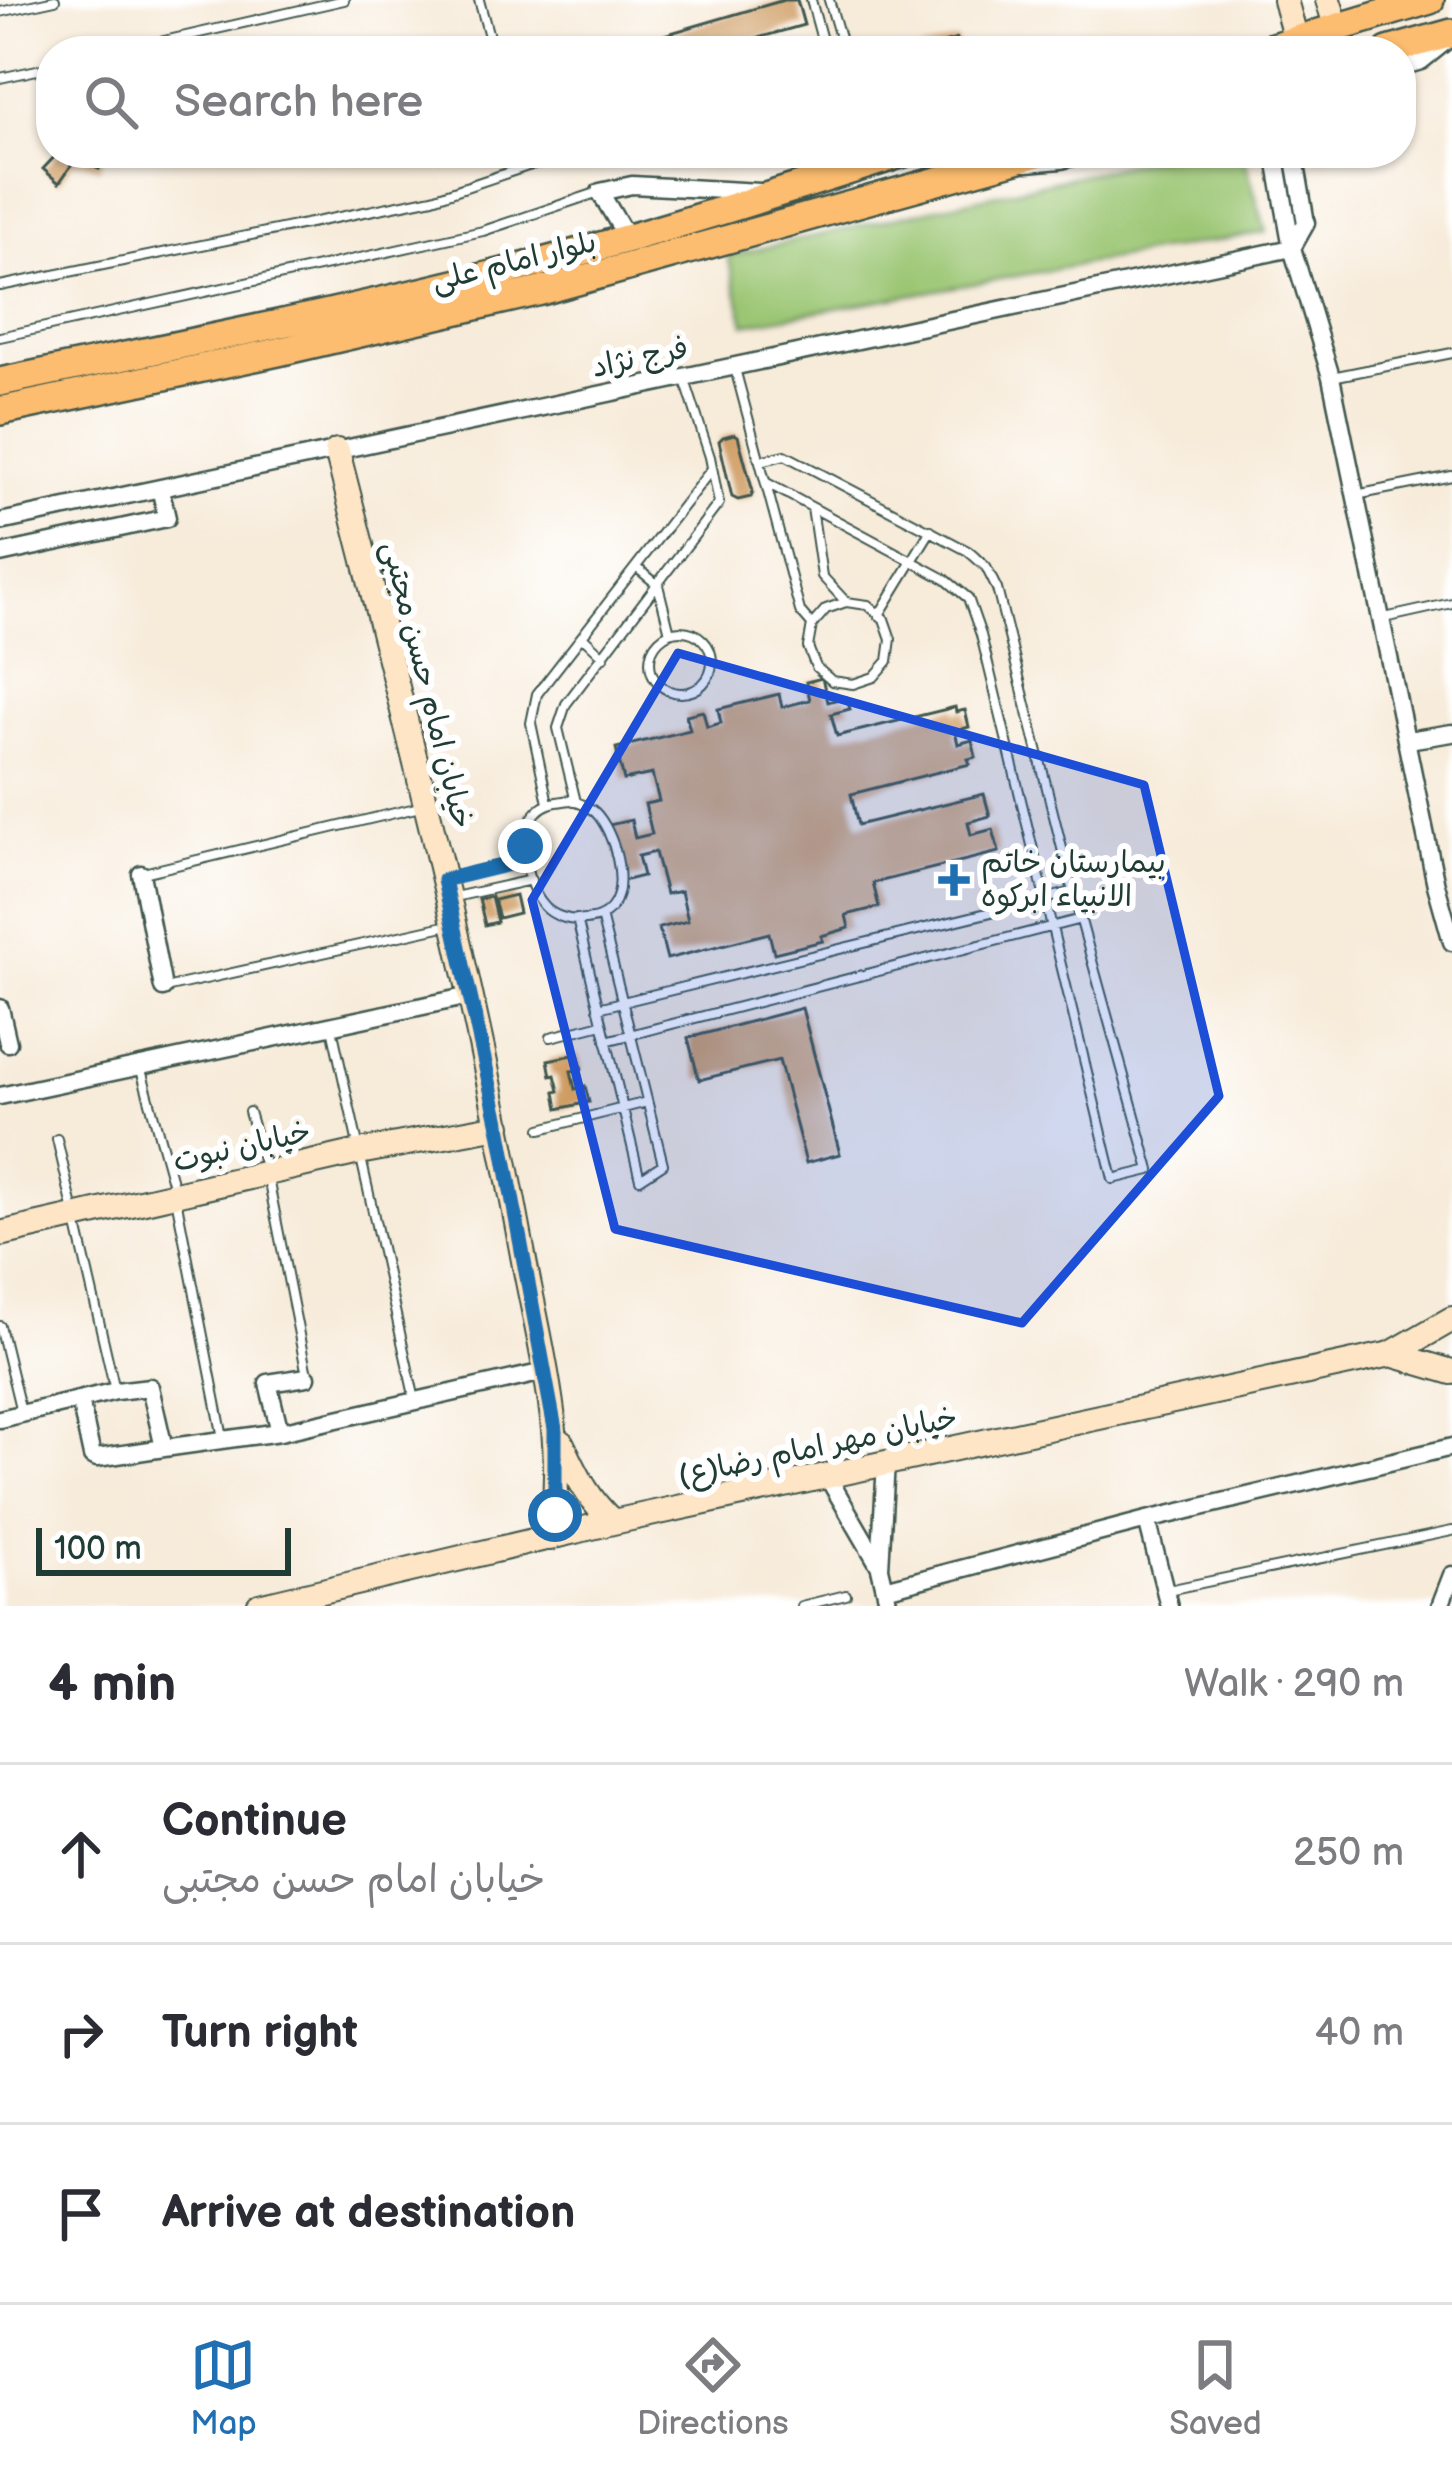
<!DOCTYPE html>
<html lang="en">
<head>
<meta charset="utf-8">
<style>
  body { margin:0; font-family:"Balsamiq Sans","Playpen Sans Arabic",sans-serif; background:#f2f2f3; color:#2b2b33 }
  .scale { position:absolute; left:36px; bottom:30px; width:255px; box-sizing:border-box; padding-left:12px; border:6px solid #1f3d34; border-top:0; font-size:33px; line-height:42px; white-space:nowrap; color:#1f3d34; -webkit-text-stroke:9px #fff; paint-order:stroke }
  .stop { position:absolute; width:36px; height:36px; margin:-27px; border:9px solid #1f6fb2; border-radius:50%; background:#fff }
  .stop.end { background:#1f6fb2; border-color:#fff; box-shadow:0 3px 12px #0008 }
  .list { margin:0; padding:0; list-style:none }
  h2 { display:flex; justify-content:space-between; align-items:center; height:156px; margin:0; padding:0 48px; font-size:51px }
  h2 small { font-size:39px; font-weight:400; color:#7c7c81 }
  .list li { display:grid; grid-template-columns:78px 1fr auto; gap:36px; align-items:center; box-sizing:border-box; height:180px; padding:0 48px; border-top:3px solid #e1e1e2 }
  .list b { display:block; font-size:45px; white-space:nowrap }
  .list p { margin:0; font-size:39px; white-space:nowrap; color:#7c7c81 }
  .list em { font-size:39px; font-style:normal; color:#7c7c81 }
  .icon { flex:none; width:66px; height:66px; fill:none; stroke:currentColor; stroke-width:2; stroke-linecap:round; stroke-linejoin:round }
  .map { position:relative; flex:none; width:1452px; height:1606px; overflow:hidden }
  .search { position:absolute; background:#fff; box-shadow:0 3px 9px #0004; left:36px; right:36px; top:36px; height:132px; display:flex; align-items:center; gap:30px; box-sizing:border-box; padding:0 42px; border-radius:48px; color:#7c7c81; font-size:45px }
  .sheet { height:696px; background:#fff }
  nav { display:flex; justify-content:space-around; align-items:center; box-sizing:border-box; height:168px; border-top:3px solid #e1e1e2; background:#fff; font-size:33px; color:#7c7c81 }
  nav a { display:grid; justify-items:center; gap:6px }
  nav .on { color:#1f6fb2 }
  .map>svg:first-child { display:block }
  .grass { fill:#9bc673; stroke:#5d8254; stroke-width:3 }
  .building { fill:#cf9c62 }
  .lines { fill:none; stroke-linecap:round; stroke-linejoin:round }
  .lane-casing { stroke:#3f574d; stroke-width:12 }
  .street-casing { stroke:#3f574d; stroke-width:21 }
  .secondary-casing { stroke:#3f574d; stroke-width:28 }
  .primary-casing { stroke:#3f574d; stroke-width:32 }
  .lane { stroke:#fff; stroke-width:8 }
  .street { stroke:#fff; stroke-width:16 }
  .secondary { stroke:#fee5c5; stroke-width:24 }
  .primary { stroke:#fcbd6f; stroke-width:27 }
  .route { stroke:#1f6fb2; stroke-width:15 }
  .marked { fill:#1d4ed8; fill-opacity:0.2; stroke:#1d4ed8; stroke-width:9; stroke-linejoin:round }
  .poi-dot { fill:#1f6fb2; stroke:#fff; stroke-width:4.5 }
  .labels { text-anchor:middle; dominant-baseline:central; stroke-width:12; stroke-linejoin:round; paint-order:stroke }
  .street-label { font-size:30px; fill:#1f3d34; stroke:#fff }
  .poi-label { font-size:30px; fill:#1f3d34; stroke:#fff; text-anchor:start }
</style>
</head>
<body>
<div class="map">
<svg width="1452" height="1606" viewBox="0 0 1452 1606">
  <rect width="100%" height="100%" fill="#fff"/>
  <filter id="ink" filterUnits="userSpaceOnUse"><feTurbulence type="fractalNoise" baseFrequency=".00833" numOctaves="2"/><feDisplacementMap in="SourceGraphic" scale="24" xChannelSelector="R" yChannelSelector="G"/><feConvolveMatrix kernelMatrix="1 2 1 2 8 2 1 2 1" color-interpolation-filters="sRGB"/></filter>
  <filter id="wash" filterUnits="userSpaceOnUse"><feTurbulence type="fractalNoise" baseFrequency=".004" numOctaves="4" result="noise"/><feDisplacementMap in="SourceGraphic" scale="48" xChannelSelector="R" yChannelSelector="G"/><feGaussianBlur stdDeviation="2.7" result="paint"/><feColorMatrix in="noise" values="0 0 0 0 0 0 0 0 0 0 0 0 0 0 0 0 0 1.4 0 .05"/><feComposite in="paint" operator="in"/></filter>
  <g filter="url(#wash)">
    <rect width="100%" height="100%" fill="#f7ebd9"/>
    <path class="grass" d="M 1176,153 L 1243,153 L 1266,232 L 745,324 L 728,256 Z"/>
    <g id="blocks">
      <path class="building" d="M 784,0 L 797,0 L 804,25 L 712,51 L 662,51 L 657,37 Z
        M 957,39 L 960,51 L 919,51 L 919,50 Z
        M 58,153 L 63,153 L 72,159 L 85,156 L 86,153 L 107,153 L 99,169 L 82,162 L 73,163 L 59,183 L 43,169 Z
        M 734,434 L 738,436 L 753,492 L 751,497 L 738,500 L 732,497 L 719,441 L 723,437 Z
        M 822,678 L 828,702 L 846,697 L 850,709 L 831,714 L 837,736 L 955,707 L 956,712 L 965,710 L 969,727 L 955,731 L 958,744 L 972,740 L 976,757 L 968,759 L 970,764 L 851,794 L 858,825 L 984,794 L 990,816 L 968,822 L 971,835 L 993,829 L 999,852 L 873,883 L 879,907 L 846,915 L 849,928 L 821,936 L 823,941 L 774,953 L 769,933 L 667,959 L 659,928 L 688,921 L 681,891 L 666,894 L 655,852 L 638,856 L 643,876 L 623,881 L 609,825 L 631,820 L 635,838 L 652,834 L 645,804 L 659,801 L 652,774 L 624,780 L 616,748 L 690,730 L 686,715 L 703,711 L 707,727 L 721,723 L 718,709 L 779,694 L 782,707 L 810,700 L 806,682 Z
        M 515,895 L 519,913 L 499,918 L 494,900 Z
        M 491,897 L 497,922 L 485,925 L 479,899 Z
        M 802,1008 L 840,1154 L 806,1163 L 779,1060 L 699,1080 L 688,1038 Z
        M 578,1054 L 582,1069 L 571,1071 L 575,1089 L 585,1086 L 589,1102 L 558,1109 L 555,1092 L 559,1091 L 555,1075 L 551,1076 L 548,1060 Z"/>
    </g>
  </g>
  <g filter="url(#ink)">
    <use href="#blocks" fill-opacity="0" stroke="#3f574d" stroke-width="3"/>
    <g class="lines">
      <g class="lane-casing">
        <path id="lane" d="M 479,0 L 493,51
          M 811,0 L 825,51
          M 829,0 L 844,51
          M 0,12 L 55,0
          M 120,51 L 344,0
          M 0,78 L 51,67
          M 525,167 L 576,153
          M 0,286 L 433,198 L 525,167 L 521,153
          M 0,337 L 483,231 L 599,192
          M 734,365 L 800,611 L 812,625
          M 1332,377 L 1452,353
          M 760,461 L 785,455 L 968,551 L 986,567 L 997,589 L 1073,892 L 1150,1170 L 1113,1179 L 981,635 L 968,598 L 945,579 L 767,483
          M 1356,495 L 1452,476
          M 812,508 L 822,576 L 846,602 L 868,605 L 884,619 L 891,639 L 888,661 L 874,677 L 853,684 L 832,681 L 816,667 L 808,647 L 812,625 L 826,609 L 846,602
          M 636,567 L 658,585 L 670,633
          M 879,615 L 931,530
          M 1380,619 L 1452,603
          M650 662a31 31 0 1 1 62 0a31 31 0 1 1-62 0Z
          M 582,636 L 604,657
          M 571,800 C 579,803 589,806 595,812 C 614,831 629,884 612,907 C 598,926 560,923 545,907 C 525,886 515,833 537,812 C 546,802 558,802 571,800 Z
          M 576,802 L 558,728 L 566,704 L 719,503 L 710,457 L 684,377
          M 548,803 L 531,723 L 537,694 L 711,470
          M 143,873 L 420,807
          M 446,879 L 526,859
          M 450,898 L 531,880
          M 577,919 L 640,1179 L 663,1164 L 601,916
          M 165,988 L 449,925
          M 598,1008 L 1073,892
          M 332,1028 L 415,1400
          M 551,1037 L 602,1024
          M 606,1041 L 1081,919
          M 140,1066 L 175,1193 L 223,1438
          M 249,1112 L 267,1173 L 307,1375
          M 541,1129 L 647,1102
          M 57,1139 L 115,1390
          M 0,1326 L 21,1412
          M 1168,1590 L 1452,1531
          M 801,1606 L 846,1595"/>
      </g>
      <g class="street-casing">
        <path id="street" d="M 1401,67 L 1421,61 L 1446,41
          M 1275,153 L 1292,248 L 1306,223 L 1294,153
          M 1027,163 L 1061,160 L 1088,153
          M 627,238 L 600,192 L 632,185 L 760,192
          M 0,522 L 1292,248 L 1331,377 L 1436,885 L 1452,942
          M 0,554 L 167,518 L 160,488
          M 1408,740 L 1452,733
          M 141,874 L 163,988
          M 0,1008 L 8,1043
          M 0,1096 L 470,996
          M 80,1401 L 92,1456 L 97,1458 L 164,1448
          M 0,1419 L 116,1391 L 150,1387 L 164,1448 L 280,1432 L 268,1383 L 307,1377
          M 280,1432 L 544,1372
          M 886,1462 L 880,1568 L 889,1606
          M 827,1476 L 880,1567
          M 1147,1520 L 1169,1606
          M 885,1589 L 1147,1520 L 1452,1447
          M 1440,1606 L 1452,1575"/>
      </g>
      <g class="secondary-casing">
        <path id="secondary" d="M 1285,0 L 1296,40
          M 1328,0 L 1337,28
          M 337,451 C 405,716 473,980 522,1250 C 539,1344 569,1442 550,1538
          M 0,1234 L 359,1152 L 499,1126
          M 1391,1354 L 1452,1372
          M 561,1442 C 576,1473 587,1499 613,1522
          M 259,1606 L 613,1522 L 1391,1354 L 1452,1319"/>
      </g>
      <g class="primary-casing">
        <path id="primary" d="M 1259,51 L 1430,0
          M 1388,51 L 1452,33
          M 0,382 C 176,345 353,311 527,266 C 654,233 779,193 904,153
          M 0,411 L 278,352 L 541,291 L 1038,153"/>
      </g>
      <use href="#lane" class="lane"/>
      <use href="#street" class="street"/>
      <use href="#secondary" class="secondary"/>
      <use href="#primary" class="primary"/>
    </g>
  </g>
  <g class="lines" filter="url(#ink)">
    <path class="route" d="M 525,846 L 526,860 L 444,880 L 499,1126 L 555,1429 L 555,1515"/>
  </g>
  <path class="marked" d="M 678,653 L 1144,785 L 1219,1096 L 1022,1323 L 615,1229 L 532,900 Z"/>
  <path class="poi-dot" d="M948 862h12v12h12v12h-12v12h-12v-12h-12v-12h12z"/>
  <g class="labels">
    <g class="street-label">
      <text transform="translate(514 262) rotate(-14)">بلوار امام علی</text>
      <text transform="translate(640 358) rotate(-12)">فرج نژاد</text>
      <text transform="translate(427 685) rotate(76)">خیابان امام حسن مجتبی</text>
      <text transform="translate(242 1147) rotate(-13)">خیابان نبوت</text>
      <text transform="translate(818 1447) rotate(-12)">خیابان مهر امام رضا(ع)</text>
    </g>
    <g class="poi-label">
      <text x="981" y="863">بیمارستان خاتم<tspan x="981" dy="34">الانبیاء ابرکوه</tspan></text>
    </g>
  </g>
</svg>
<div class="scale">100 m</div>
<div class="stop" style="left:555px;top:1515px"></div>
<div class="stop end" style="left:525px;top:846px"></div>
<div class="search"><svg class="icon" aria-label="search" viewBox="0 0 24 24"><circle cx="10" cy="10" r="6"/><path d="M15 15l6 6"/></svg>Search here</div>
</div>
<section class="sheet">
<h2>4 min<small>Walk · 290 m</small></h2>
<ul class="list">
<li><svg class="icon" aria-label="ahead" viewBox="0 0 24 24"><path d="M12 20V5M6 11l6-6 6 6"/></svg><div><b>Continue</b><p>خیابان امام حسن مجتبی</p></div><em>250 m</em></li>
<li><svg class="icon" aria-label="right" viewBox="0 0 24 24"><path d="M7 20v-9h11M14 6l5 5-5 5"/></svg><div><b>Turn right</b></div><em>40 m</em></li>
<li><svg class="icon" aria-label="arrive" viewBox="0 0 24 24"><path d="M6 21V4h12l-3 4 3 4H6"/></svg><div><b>Arrive at destination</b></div></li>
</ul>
</section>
<nav>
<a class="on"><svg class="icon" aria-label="map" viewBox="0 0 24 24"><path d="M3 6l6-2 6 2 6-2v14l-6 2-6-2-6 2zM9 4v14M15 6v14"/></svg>Map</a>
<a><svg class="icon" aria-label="directions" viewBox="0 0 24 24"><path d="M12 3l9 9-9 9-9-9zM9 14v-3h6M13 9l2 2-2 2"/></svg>Directions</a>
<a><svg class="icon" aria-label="saved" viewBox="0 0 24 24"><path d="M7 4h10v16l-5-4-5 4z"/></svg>Saved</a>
</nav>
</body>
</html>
